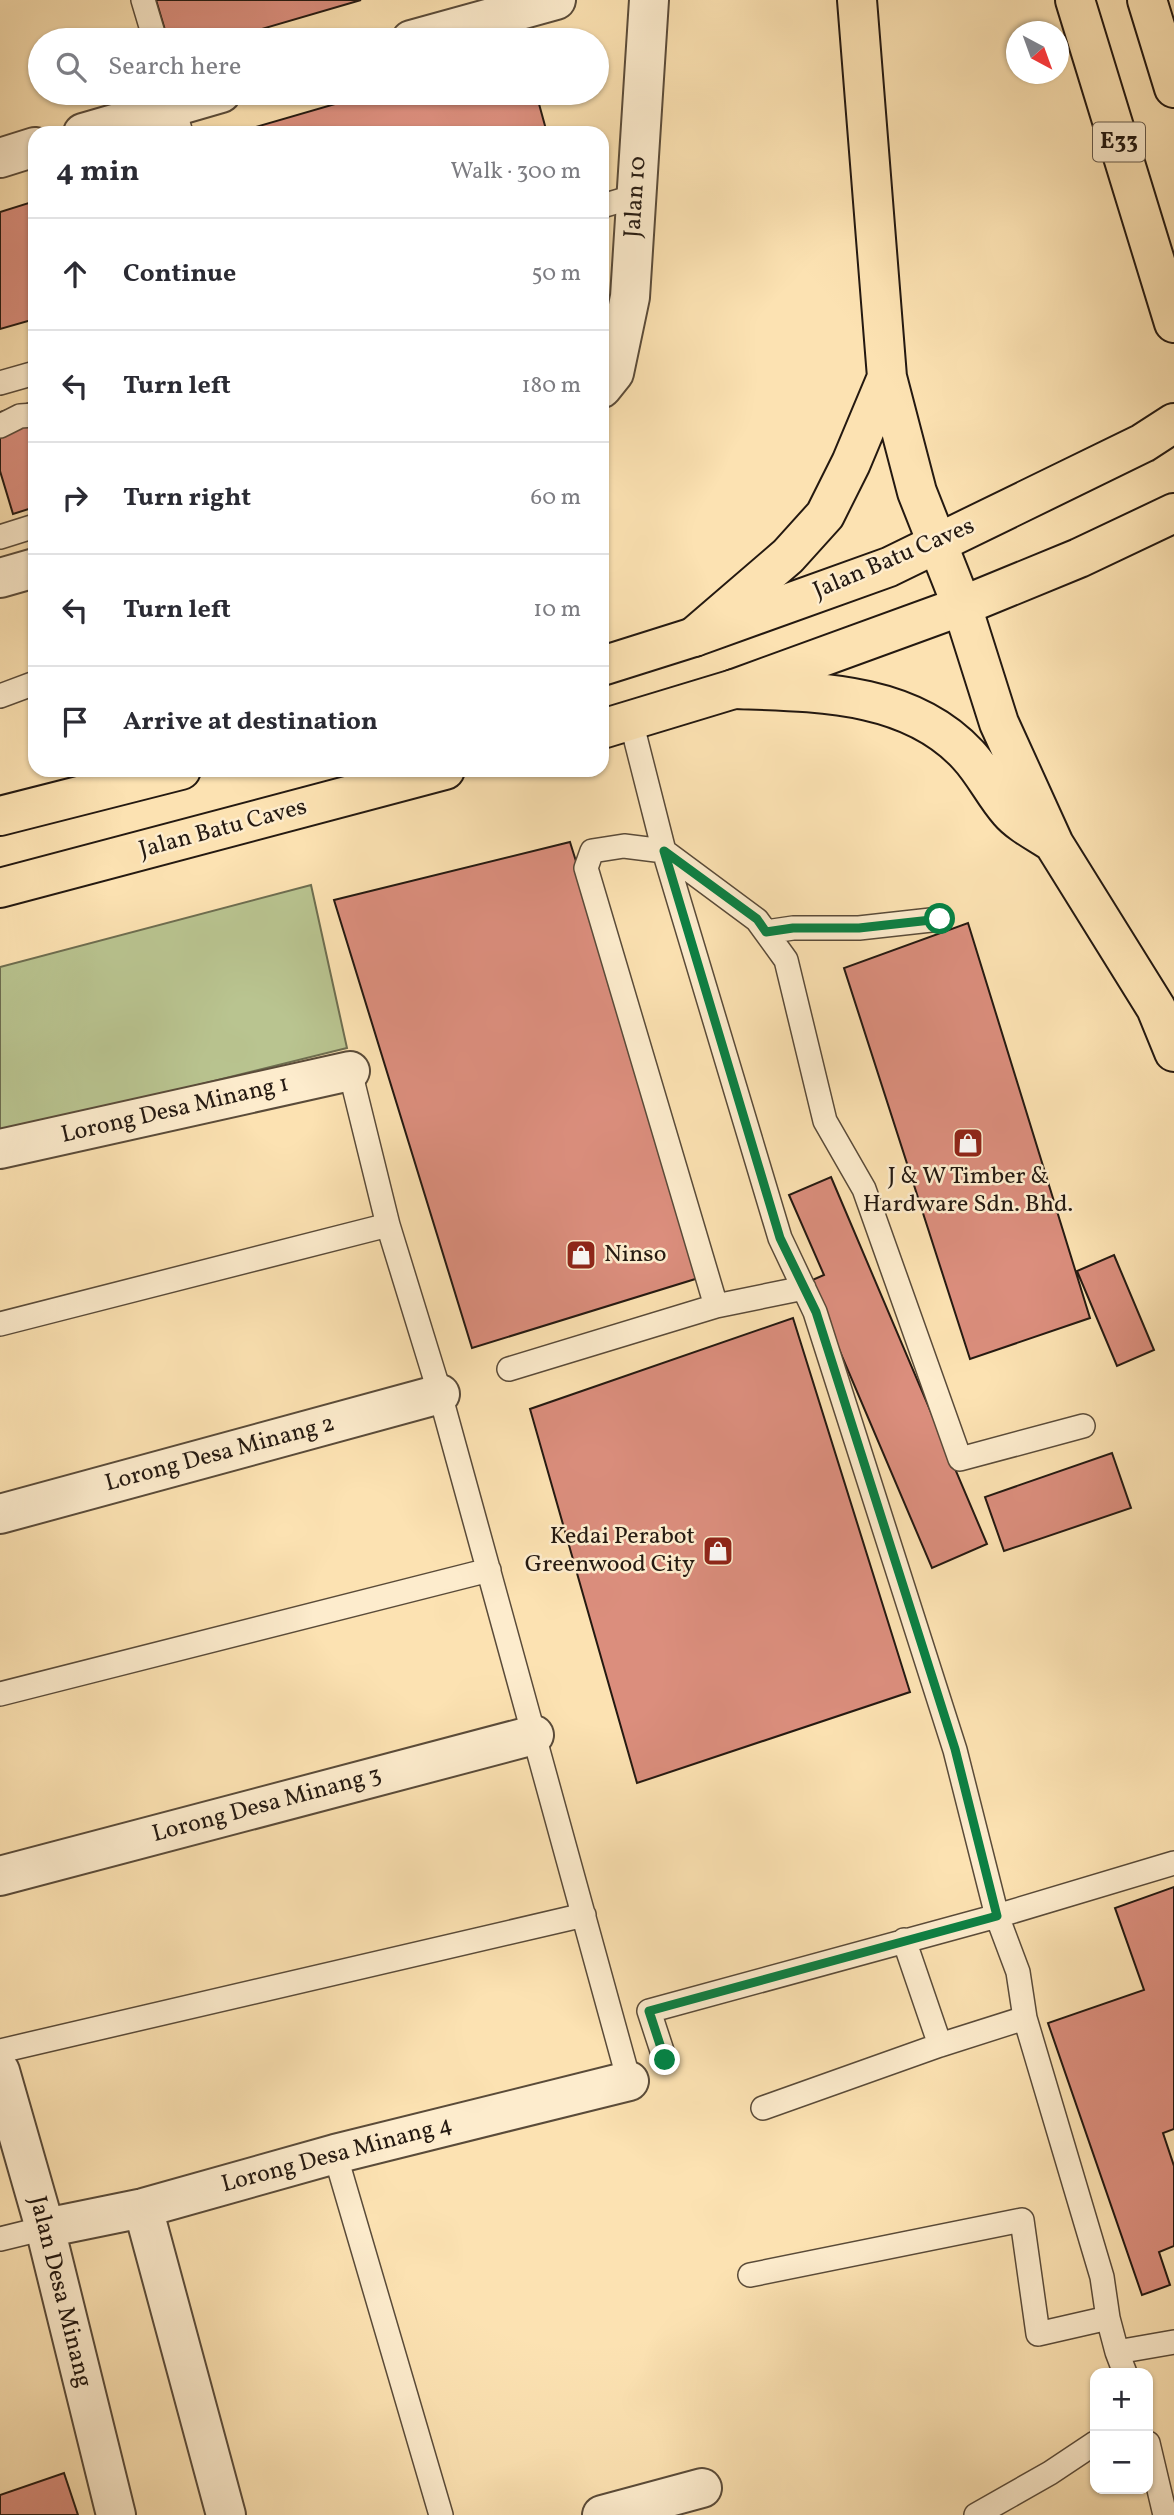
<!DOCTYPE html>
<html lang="en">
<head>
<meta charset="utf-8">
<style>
  body { margin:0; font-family:Vollkorn,serif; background:#f7f7f7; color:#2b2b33 }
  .controls { position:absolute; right:21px; bottom:21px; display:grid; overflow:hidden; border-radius:14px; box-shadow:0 2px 5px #0004 }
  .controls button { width:63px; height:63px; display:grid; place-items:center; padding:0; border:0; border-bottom:2px solid #e1e1e2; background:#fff; color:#2b2b33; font:35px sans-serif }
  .compass { position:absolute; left:1006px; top:21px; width:63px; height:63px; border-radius:50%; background:#fff; box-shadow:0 2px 5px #0004; rotate:139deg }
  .stop { position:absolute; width:21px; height:21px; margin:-16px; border:5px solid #0b8043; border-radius:50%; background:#fff }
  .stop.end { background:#0b8043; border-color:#fff; box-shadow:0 2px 7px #0008 }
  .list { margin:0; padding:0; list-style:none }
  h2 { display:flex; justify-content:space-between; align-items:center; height:91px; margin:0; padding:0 28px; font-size:30px }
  h2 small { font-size:23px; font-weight:400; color:#7c7c81 }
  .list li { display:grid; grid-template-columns:46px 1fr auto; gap:21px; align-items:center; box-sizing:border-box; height:112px; padding:0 28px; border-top:2px solid #e1e1e2 }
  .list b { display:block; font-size:26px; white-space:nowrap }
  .list em { font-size:23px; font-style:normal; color:#7c7c81 }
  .icon { flex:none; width:38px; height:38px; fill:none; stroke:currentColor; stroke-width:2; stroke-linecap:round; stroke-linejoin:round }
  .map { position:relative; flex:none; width:1174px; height:2515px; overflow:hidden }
  .search { position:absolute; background:#fff; box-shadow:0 2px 5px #0004; left:28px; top:28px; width:581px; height:77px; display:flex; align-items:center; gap:18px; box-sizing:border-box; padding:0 24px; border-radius:38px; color:#7c7c81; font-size:26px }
  .panel { position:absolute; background:#fff; box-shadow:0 2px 5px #0004; left:28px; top:126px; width:581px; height:651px; border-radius:21px }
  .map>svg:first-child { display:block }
  .green { fill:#b9c490; stroke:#6e6e50; stroke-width:2 }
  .building { fill:#db8e7d; stroke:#241911; stroke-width:2 }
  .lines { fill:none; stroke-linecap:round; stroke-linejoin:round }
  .service-casing { stroke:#5a4b39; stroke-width:26 }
  .minor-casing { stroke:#5a4b39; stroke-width:42 }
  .primary-casing { stroke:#241911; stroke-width:42 }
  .trunk-casing { stroke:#241911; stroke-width:42 }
  .motorway-casing { stroke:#241911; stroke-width:42 }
  .service { stroke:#fdeccd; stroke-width:23 }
  .minor { stroke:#fdeccd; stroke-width:38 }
  .primary { stroke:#fce2b2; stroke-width:38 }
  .trunk { stroke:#fce2b2; stroke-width:38 }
  .motorway { stroke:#fce2b2; stroke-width:38 }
  .route { stroke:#0b8043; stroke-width:9 }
  .labels { text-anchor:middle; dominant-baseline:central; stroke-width:5; stroke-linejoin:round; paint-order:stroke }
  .shield { fill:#fdeccd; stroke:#655849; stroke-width:2 }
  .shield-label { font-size:23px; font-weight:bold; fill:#241911 }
  .street-label { font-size:24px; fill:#241911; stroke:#fdeccd }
  .poi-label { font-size:24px; fill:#241911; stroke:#fdeccd }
</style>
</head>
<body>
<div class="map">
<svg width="1174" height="2515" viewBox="0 0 1174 2515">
  <rect width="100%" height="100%" fill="#fce2b2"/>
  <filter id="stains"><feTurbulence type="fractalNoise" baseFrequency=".00286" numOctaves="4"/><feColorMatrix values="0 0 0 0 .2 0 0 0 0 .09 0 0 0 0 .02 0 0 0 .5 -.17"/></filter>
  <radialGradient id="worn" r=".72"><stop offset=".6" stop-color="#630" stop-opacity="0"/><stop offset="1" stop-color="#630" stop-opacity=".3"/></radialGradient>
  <path class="green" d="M 311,885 L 347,1048 L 0,1134 L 0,967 Z"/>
  <path class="building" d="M 156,0 L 361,0 L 224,40 L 168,40 Z
    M 373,93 L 536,93 L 547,133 L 235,133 Z
    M 35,201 L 35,319 L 0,329 L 0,212 Z
    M 35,401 L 35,507 L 13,514 L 0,471 L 0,412 Z
    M 570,842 L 705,1276 L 472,1348 L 334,900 Z
    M 968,923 L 1090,1318 L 970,1359 L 844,968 Z
    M 831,1177 L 987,1544 L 932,1568 L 810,1281 L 824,1275 L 789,1195 Z
    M 1114,1255 L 1154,1350 L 1117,1366 L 1077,1271 Z
    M 793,1318 L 910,1692 L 637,1783 L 530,1409 Z
    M 1112,1453 L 1131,1508 L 1004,1551 L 985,1497 Z
    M 1174,1887 L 1174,2129 L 1163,2133 L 1174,2166 L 1174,2246 L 1159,2252 L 1170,2285 L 1142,2295 L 1048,2023 L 1144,1990 L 1115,1908 Z
    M 64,2473 L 78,2515 L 0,2515 L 0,2495 Z"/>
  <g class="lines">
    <g class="service-casing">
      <path id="service" d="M 143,0 L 155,40
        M 170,96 L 181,133
        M 602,206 L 636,196
        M 0,383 L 35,373
        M 0,426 L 20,416 L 35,415
        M 0,537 L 35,526
        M 0,696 L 35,683
        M 631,721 L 664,851 L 780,1238 L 815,1312 L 955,1750 L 997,1916 L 1018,1972 L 1025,2018 L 1102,2277 L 1108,2318 L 1117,2352 L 1174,2342
        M 766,932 L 793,928 L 859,928 L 940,919
        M 350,1071 L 388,1225 L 440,1394 L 629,2081
        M 716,1306 L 586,868 L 592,851 L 624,846 L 664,851 L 757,920 L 786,960 L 825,1121 L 864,1189 L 960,1459 L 1083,1426
        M 0,1324 L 388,1225
        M 509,1369 L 716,1306 L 804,1288
        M 0,1694 L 489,1570
        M 904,1940 L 940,2045
        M 0,2051 L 584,1915
        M 665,2060 L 649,2011 L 997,1916 L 1174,1863
        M 763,2108 L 940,2045 L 1025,2018
        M 335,2154 L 441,2515
        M 0,2239 L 45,2228
        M 750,2275 L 1022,2220 L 1038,2334 L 1108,2318
        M 1117,2352 L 1125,2373
        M 1148,2443 L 1165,2515
        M 976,2515 L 1050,2473 L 1095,2443"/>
    </g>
    <g class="minor-casing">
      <path id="minor" d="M 411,40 L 556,0
        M 83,133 L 221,93
        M 0,158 L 35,147
        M 602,388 L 614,373 L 630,297 L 649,0
        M 0,578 L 35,568
        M 0,1149 L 350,1071
        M 0,1514 L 440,1394
        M 0,1876 L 534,1735
        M 0,2071 L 45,2228 L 116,2515
        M 143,2208 L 226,2515
        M 45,2228 L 143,2208 L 335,2154 L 629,2081
        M 602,2515 L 702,2488"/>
    </g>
    <g class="primary-casing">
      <path id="primary" d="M 602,666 L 694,637 L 889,567 L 1143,443 L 1174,423
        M 602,729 L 734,689 L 962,606 L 1079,558 L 1174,513
        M 0,816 L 181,770
        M 0,888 L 445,770"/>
    </g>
    <g class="trunk-casing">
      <path id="trunk" d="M 962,606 L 999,723 L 1054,844 L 1156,1008 L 1174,1052
        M 734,689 C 815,692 909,691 968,755 C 984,772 994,794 1009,811 C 1020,824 1039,833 1052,842"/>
    </g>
    <g class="motorway-casing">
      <path id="motorway" d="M 857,0 L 887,377 L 917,492 L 962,606
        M 1075,0 L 1174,323
        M 1147,0 L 1174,88
        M 694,637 L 788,556 L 825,515 L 851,463 L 887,377"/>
    </g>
    <use href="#service" class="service"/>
    <use href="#minor" class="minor"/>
    <use href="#primary" class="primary"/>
    <use href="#trunk" class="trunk"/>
    <use href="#motorway" class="motorway"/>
  </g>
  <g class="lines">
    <path class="route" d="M 665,2060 L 649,2011 L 997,1916 L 955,1749 L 816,1312 L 780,1238 L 664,851 L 757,919 L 766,932 L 793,928 L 859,928 L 940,919"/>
  </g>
  <defs>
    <g id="shop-square" transform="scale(1.575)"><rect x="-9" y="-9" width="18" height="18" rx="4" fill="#8f2418" stroke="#fdeccd"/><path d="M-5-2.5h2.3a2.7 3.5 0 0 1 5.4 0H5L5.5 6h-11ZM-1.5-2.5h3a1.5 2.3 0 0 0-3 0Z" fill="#fff"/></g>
  </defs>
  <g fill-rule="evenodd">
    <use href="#shop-square" x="968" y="1143"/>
    <use href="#shop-square" x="581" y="1255"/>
    <use href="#shop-square" x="718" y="1551"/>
  </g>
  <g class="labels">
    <rect class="shield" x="1093" y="122.5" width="52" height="39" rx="5"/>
    <g class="shield-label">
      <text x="1119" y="142">E33</text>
    </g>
    <g class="street-label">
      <text transform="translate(636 197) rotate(-86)">Jalan 10</text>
      <text transform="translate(894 559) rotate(-23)">Jalan Batu Caves</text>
      <text transform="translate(223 829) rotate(-15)">Jalan Batu Caves</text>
      <text transform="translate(175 1110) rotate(-13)">Lorong Desa Minang 1</text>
      <text transform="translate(220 1454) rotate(-15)">Lorong Desa Minang 2</text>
      <text transform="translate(267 1805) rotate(-15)">Lorong Desa Minang 3</text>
      <text transform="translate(337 2155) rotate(-15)">Lorong Desa Minang 4</text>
      <text transform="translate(60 2292) rotate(76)">Jalan Desa Minang</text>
    </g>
    <g class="poi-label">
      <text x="968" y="1177">J &amp; W Timber &amp;<tspan x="968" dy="28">Hardware Sdn. Bhd.</tspan></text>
      <text x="604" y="1255" text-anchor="start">Ninso</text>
      <text x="695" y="1537" text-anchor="end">Kedai Perabot<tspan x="695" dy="28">Greenwood City</tspan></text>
    </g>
  </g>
  <rect width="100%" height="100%" filter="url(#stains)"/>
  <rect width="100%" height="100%" fill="url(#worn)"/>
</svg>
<div class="controls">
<button>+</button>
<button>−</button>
</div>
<svg class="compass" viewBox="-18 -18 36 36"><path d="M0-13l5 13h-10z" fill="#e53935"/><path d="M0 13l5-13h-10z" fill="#7c7c81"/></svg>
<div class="stop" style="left:940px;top:919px"></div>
<div class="stop end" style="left:665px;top:2060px"></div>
<div class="search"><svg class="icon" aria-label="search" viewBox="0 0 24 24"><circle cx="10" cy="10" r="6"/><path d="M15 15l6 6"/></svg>Search here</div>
<section class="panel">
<h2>4 min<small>Walk · 300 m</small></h2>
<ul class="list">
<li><svg class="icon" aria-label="ahead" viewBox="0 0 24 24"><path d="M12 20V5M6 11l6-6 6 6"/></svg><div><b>Continue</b></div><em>50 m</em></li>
<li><svg class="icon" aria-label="left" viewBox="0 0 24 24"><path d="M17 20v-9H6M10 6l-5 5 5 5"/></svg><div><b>Turn left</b></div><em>180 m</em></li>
<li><svg class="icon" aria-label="right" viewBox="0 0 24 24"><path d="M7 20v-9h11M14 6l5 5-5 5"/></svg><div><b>Turn right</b></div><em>60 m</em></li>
<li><svg class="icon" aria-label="left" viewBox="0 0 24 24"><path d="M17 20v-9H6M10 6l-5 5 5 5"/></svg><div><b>Turn left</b></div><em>10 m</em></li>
<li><svg class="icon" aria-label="arrive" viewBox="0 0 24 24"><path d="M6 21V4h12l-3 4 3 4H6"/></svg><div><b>Arrive at destination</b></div></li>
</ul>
</section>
</div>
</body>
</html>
